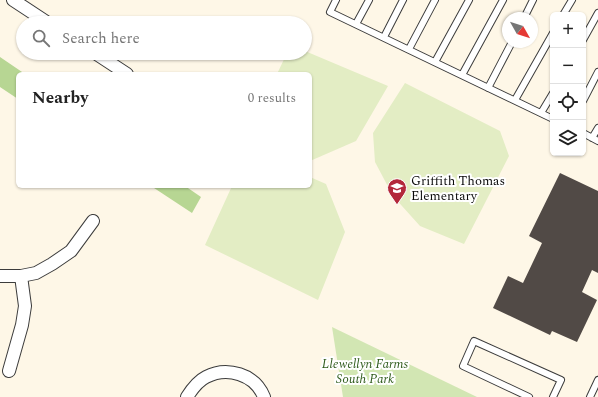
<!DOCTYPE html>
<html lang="en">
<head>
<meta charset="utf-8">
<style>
  body { margin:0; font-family:Spectral,serif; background:#f6f6f6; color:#222 }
  .controls { position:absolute; right:12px; top:12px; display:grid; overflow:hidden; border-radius:6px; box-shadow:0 1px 3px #0004 }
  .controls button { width:36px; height:36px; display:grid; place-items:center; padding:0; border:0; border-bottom:1px solid #e0e0e0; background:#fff; color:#222; font:20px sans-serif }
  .compass { position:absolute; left:502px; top:12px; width:36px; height:36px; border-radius:50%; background:#fff; box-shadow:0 1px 3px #0004; rotate:129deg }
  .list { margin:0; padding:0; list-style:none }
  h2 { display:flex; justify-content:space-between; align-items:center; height:52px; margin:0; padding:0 16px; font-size:17px }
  h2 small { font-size:13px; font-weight:400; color:#767676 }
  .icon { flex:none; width:22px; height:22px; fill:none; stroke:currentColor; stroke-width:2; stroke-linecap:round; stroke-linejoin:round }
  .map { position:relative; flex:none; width:598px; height:397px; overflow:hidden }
  .search { position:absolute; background:#fff; box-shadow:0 1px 3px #0004; left:16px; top:16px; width:296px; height:44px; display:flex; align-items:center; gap:10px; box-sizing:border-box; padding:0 14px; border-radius:22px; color:#767676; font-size:15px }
  .panel { position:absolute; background:#fff; box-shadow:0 1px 3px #0004; left:16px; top:72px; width:296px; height:116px; border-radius:6px }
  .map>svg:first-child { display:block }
  .green { fill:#d2e6b3 }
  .forest { fill:#b7d693 }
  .pitch { fill:#e3edc4 }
  .building { fill:#514a46 }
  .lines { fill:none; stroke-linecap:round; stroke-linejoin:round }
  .lane-casing { stroke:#3c3c3c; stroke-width:8 }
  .street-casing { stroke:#3c3c3c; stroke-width:14 }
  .lane { stroke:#fff; stroke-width:6 }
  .street { stroke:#fff; stroke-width:12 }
  .labels { text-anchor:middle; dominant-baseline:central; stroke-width:4; stroke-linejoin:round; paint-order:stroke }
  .poi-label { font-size:13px; fill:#090909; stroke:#fff; text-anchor:start }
  .park-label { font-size:13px; font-style:italic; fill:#315d1e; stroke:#fff }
</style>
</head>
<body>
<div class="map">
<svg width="598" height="397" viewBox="0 0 598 397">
  <rect width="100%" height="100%" fill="#fef7e7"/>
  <path class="green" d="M 332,327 L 477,397 L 343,397 Z"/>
  <path class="forest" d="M 0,57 L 25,74 L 18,74 L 18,99 L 0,87 Z
    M 151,186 L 185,186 L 201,197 L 192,213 Z"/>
  <path class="pitch" d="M 305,51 L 388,86 L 356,141 L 310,161 L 310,74 L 277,74 L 287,53 L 305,53 Z
    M 405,83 L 500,131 L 509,156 L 464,244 L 420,226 L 393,196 L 375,162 L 373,133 Z
    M 310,177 L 326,184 L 345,232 L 318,300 L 205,245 L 232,186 L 310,186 Z"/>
  <path class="building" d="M 560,173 L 598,191 L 598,273 L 592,270 L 582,292 L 597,300 L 577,342 L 552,331 L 550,335 L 493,308 L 508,276 L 523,283 L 542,243 L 529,236 Z"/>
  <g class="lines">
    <g class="lane-casing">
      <path id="lane" d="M 336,0 L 330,12 L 553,119
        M 563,15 L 572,0
        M 524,18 L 533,0
        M 356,24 L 369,0
        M 384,37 L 403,0
        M 583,40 L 598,13
        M 409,49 L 435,0
        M 435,62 L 469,0
        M 462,75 L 503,0
        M 488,88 L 512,42
        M 515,100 L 553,33
        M 583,101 L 598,72
        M 541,113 L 553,93
        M 583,133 L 598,141
        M 592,138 L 598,128
        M 529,397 L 463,366 L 474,341 L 561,380 L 553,397
        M 590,397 L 598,380"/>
    </g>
    <g class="street-casing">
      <path id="street" d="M 13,0 L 48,23
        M 95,53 L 127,74
        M 0,276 L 21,276 L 36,273 L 52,264 L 71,251 L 93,221
        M 9,371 L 22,325 L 25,306 L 21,276
        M 187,397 C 192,389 198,381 206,377 C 227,366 255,374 264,397"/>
    </g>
    <use href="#lane" class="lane"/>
    <use href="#street" class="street"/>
  </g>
  <defs>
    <g id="school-pin" transform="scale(1)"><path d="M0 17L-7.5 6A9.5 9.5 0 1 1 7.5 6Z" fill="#b3283b" stroke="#fff"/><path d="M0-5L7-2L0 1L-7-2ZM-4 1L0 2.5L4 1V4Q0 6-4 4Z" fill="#fff"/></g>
  </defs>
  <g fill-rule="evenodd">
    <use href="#school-pin" x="397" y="188"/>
  </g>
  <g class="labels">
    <g class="poi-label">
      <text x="411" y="181">Griffith Thomas<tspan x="411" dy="15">Elementary</tspan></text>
    </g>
    <g class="park-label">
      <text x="365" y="364">Llewellyn Farms<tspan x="365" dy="15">South Park</tspan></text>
    </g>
  </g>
</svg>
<div class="controls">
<button>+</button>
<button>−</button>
<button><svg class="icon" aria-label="locate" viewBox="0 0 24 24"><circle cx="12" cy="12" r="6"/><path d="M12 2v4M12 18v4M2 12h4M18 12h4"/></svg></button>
<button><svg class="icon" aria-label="layers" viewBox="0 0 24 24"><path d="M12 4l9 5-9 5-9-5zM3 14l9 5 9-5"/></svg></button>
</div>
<svg class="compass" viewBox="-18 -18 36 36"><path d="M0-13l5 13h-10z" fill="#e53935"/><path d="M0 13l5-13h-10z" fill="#767676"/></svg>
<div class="search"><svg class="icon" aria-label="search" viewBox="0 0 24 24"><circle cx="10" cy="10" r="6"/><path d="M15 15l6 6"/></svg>Search here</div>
<section class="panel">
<h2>Nearby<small>0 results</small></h2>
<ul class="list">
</ul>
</section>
</div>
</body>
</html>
